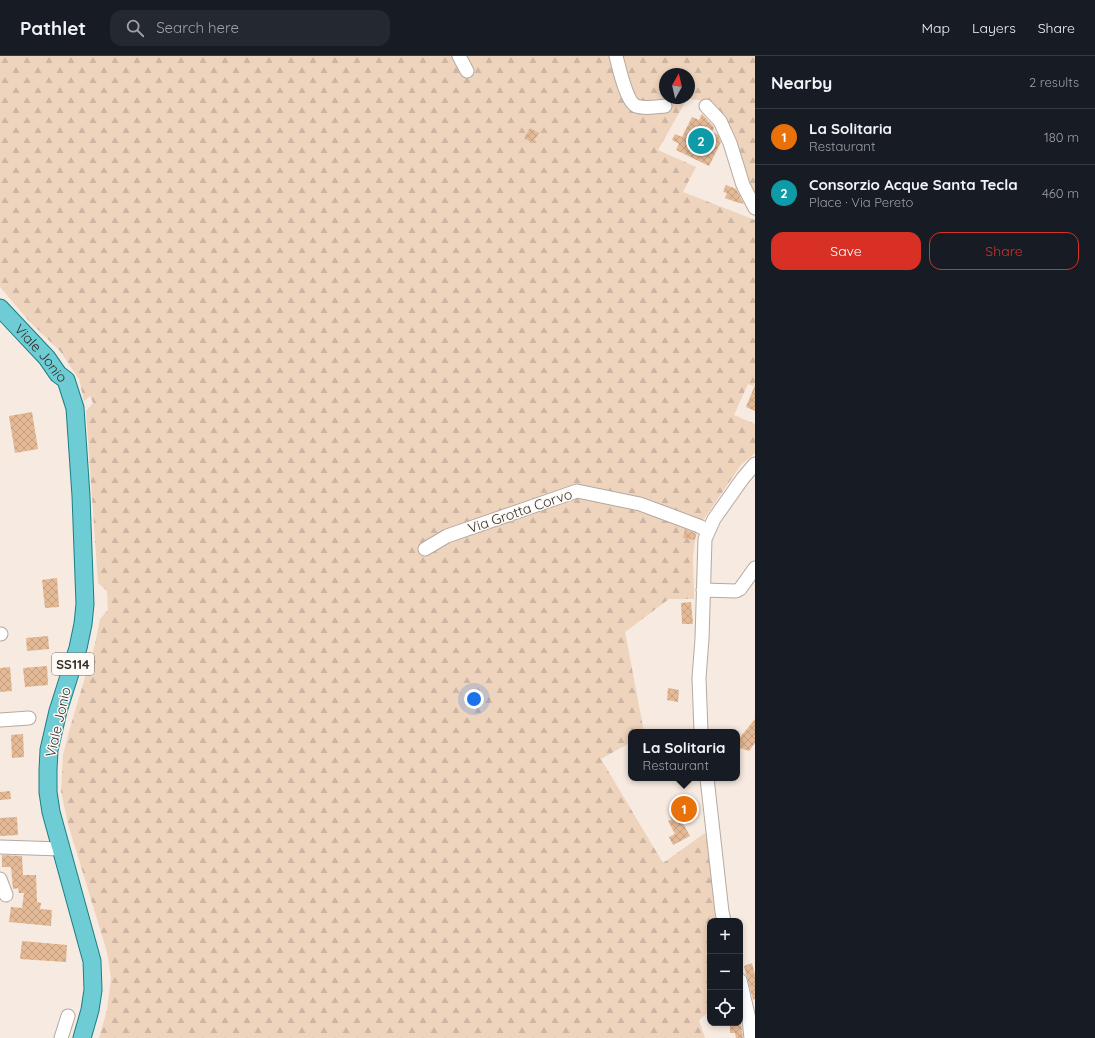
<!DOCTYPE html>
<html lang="en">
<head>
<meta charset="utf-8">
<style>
  body { margin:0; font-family:Quicksand,sans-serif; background:#242831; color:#f1f3f6 }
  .controls { position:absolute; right:12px; bottom:12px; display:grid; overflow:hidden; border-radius:8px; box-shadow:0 2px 6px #0003 }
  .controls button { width:36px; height:36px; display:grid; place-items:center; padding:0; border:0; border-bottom:1px solid #363941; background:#171b24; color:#f1f3f6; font:20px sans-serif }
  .compass { position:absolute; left:659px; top:12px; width:36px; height:36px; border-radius:50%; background:#171b24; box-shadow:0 2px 6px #0003; rotate:8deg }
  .you { position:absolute; left:474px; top:643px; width:14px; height:14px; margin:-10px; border:3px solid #fff; border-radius:50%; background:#1a73e8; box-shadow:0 0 0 6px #1a73e833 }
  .badge { display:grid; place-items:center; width:26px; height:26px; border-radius:50%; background:#d93025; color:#fff; font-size:13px; font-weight:700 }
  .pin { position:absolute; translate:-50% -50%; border:2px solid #fff; box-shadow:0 1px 4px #0006 }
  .popup { position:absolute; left:628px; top:673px; width:112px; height:52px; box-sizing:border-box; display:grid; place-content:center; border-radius:8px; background:#171b24; filter:drop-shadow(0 1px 3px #0005); font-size:13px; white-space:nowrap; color:#9ea1a6 }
  .popup b { font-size:15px; color:#f1f3f6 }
  .popup::after { content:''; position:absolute; left:50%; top:100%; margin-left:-8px; border:8px solid transparent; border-top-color:#171b24 }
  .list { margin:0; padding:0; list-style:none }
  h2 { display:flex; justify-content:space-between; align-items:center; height:52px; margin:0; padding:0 16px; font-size:17px }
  h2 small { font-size:13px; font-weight:400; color:#9ea1a6 }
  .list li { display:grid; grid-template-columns:26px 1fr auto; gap:12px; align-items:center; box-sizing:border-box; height:56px; padding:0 16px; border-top:1px solid #363941 }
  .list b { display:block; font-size:15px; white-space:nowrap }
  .list p { margin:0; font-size:13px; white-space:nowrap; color:#9ea1a6 }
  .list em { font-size:13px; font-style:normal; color:#9ea1a6 }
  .actions { display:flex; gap:8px; padding:12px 16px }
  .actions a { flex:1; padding:9px 0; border:1px solid #d93025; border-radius:12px; text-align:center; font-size:14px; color:#d93025 }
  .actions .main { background:#d93025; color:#fff }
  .icon { flex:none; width:22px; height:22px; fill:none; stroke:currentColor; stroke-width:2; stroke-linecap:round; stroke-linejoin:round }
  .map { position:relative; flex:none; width:755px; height:982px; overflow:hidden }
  header { display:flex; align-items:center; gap:24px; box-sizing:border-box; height:56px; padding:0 20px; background:#171b24; border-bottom:1px solid #363941 }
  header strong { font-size:19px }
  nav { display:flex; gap:22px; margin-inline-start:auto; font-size:14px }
  .search { width:280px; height:36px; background:#242831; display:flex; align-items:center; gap:10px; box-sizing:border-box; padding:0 14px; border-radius:12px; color:#9ea1a6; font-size:15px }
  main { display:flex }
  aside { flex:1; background:#171b24 }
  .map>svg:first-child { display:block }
  .forest { fill:url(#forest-firs); fill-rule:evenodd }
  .building { fill:url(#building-cross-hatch) }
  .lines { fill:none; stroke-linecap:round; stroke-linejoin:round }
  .minor-casing { stroke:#b5a9a0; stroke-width:15 }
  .major-casing { stroke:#1a7f86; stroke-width:19 }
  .minor { stroke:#fff; stroke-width:13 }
  .major { stroke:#6ecdd4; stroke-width:17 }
  .labels { text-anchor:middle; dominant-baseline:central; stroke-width:3; stroke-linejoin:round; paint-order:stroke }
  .shield { fill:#fef9f5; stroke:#6f6b67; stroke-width:1 }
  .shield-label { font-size:13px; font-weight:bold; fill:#322e2a }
  .street-label { font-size:14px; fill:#322e2a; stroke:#fef9f5 }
</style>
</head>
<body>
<header>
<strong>Pathlet</strong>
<div class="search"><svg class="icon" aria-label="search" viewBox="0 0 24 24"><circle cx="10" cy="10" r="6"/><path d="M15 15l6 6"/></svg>Search here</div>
<nav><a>Map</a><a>Layers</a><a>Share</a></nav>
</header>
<main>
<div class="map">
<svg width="755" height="982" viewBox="0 0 755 982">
  <defs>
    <pattern id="forest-firs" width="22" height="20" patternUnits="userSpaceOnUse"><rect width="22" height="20" fill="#eed3bd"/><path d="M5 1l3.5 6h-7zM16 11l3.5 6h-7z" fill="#cdb5a3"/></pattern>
    <pattern id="building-cross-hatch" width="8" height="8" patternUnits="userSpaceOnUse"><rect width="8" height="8" fill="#e4b995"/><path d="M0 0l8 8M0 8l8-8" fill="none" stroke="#c49f81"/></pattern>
  </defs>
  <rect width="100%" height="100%" fill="#f7eae0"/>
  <path class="forest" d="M 0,0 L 755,0 L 755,138 L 750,128 L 740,98 L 709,45 L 687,43 L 658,94 L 696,111 L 683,136 L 755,164 L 755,327 L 754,330 L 748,328 L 734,359 L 755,368 L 755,397 L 741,409 L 699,470 L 695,484 L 693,500 L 694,543 L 669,543 L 625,576 L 644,676 L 631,676 L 631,686 L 601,703 L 663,807 L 705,777 L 707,780 L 719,865 L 710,865 L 710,955 L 699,964 L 705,982 L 99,982 L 107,954 L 111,922 L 107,896 L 68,768 L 61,735 L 63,699 L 69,675 L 95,588 L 100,563 L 108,554 L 107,535 L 98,527 L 86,355 L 93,347 L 90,340 L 84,345 L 79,323 L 60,295 L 29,265 L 0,231 ZM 665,18 L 689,18 L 689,42 L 665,42 Z"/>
  <path class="building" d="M 702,58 L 713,70 L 714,72 L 712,76 L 718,79 L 721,86 L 709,110 L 676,94 L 679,88 L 672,84 L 675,78 L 682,81 L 692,61 L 699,64 Z
    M 530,72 L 539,77 L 532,87 L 524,82 Z
    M 726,129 L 736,133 L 744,148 L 736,146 L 725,142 L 727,137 L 723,136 Z
    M 755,329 L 755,355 L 746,351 Z
    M 32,356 L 38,393 L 15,397 L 9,360 Z
    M 685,473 L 696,478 L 695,484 L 683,482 Z
    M 57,522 L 59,551 L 45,552 L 42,524 Z
    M 691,546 L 693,568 L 682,568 L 681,547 Z
    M 48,580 L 49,593 L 27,595 L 26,582 Z
    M 47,610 L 48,629 L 25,631 L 23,612 Z
    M 10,611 L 12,635 L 0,636 L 0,612 Z
    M 668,632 L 679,634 L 678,646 L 667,644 Z
    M 755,663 L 755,687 L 749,695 L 737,691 L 737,685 Z
    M 23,678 L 24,701 L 12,702 L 11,679 Z
    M 10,735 L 11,743 L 0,744 L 0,736 Z
    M 677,757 L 690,780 L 673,789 L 669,781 L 675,778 L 668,765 L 672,763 L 670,761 Z
    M 17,761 L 18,779 L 0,780 L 0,762 Z
    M 2,799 L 22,800 L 23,819 L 36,819 L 37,846 L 41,847 L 40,853 L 52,854 L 51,870 L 9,866 L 11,851 L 22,852 L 24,837 L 19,837 L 18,832 L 13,833 L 11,811 L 2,811 Z
    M 22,885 L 67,889 L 66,906 L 20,903 Z
    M 752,907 L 755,919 L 755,943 L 753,944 L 744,910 Z
    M 732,967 L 741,967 L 743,982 L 736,982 L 735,977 L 730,977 L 730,970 L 732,970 Z"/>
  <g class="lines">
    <g class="minor-casing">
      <path id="minor" d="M 459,0 L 467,15
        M 616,0 C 619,11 626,45 636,50 C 644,53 656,51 665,50
        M 706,50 L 720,65 L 730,87 L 743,129 L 755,152
        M 425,493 L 447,480 L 577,435 L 640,448 L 699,470 L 708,475
        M 703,534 L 736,535 L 740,533 L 755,512
        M 0,578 L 1,578
        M 0,664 L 29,662
        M 701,676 L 699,622 L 702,583 L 705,483 L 714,463 L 743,422 L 755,408
        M 707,722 L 722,856 L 724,865
        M 0,791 L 61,793
        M 0,823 L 6,839
        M 740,924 L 749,963 L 751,982
        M 61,982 L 68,960"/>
    </g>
    <g class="major-casing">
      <g id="major">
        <path id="s1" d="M 0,252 L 47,302 L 58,318 L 66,324 L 75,352 L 81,440 L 85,548 L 83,568 L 78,592 L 58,655 L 49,694 L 48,714 L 48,736 L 51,756 L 92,905 L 93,934 L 90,954 L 82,982"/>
      </g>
    </g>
    <use href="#minor" class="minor"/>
    <use href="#major" class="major"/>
  </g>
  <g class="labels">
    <rect class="shield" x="52" y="597" width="42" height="22" rx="3"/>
    <g class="shield-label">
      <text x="73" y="608">SS114</text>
    </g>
    <g class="street-label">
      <text stroke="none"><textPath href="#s1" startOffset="61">Viale Jonio</textPath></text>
      <text transform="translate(520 455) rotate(-19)">Via Grotta Corvo</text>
      <text transform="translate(58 666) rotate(-77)">Viale Jonio</text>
    </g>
  </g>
</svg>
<div class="controls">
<button>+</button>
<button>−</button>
<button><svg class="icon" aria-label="locate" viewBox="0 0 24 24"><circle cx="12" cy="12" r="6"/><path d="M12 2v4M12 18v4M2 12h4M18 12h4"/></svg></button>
</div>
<svg class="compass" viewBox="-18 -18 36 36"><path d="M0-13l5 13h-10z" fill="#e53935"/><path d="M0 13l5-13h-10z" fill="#9ea1a6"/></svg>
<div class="you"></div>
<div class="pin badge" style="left:684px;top:753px;background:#e8710a">1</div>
<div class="popup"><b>La Solitaria</b>Restaurant</div>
<div class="pin badge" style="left:701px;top:85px;background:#0f9aa8">2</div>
</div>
<aside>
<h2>Nearby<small>2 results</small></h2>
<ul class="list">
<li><span class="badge" style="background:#e8710a">1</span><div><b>La Solitaria</b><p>Restaurant</p></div><em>180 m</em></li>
<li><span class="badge" style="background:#0f9aa8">2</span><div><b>Consorzio Acque Santa Tecla</b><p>Place · Via Pereto</p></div><em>460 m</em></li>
</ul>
<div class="actions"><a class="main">Save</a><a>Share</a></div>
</aside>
</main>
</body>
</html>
